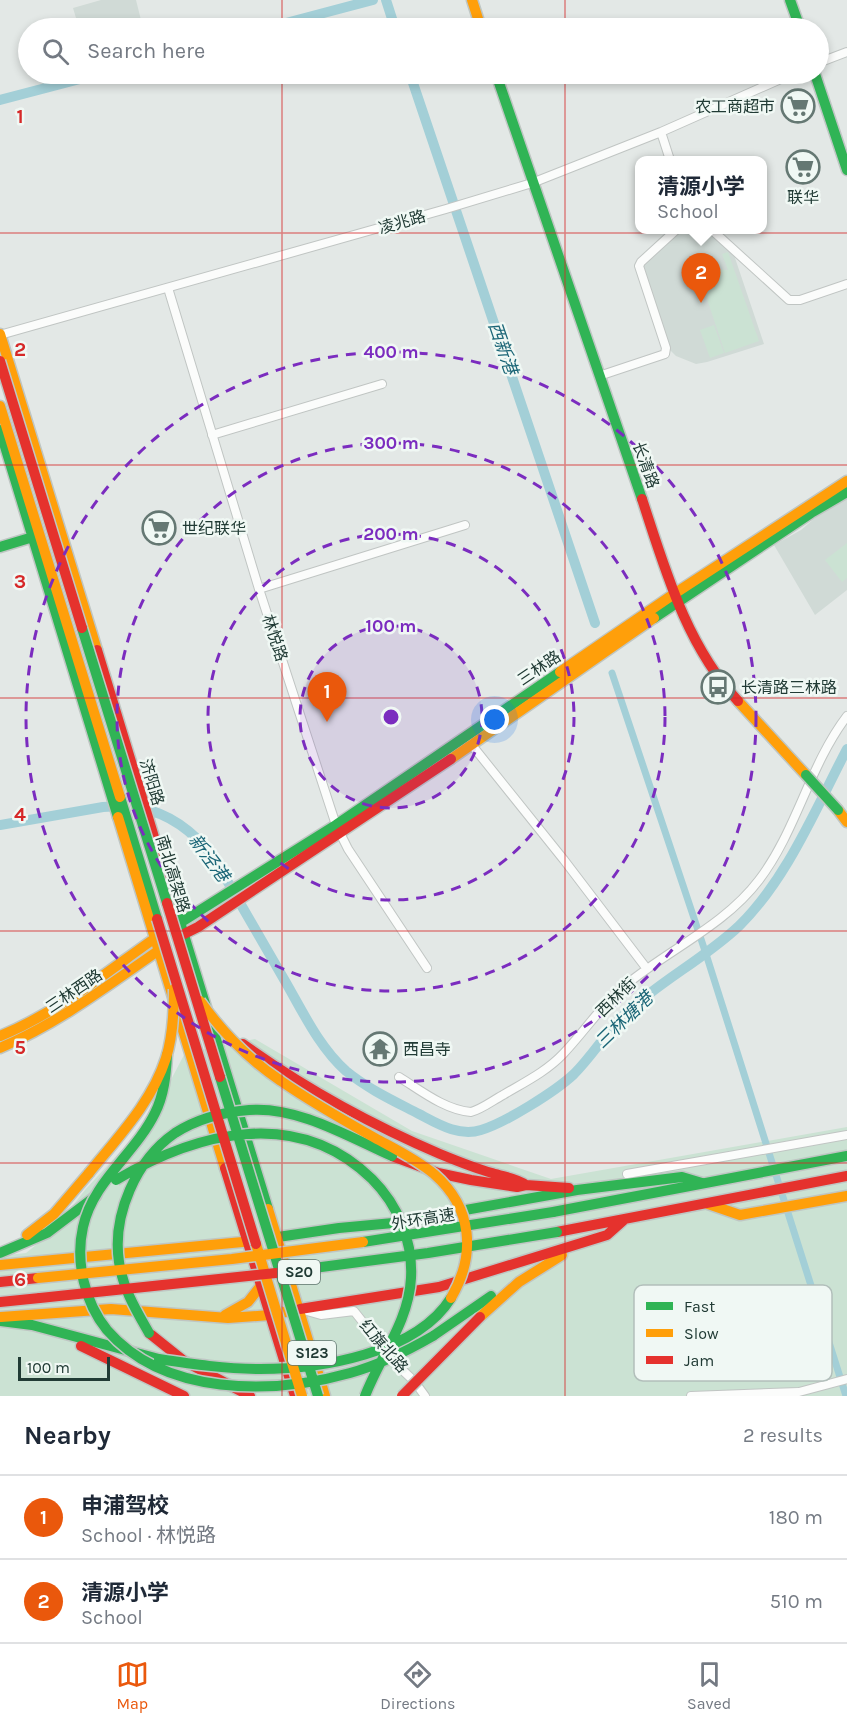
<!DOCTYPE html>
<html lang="en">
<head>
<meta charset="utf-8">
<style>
  body { margin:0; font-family:Karla,"Noto Sans SC",sans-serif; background:#f6f6f7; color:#1f2937 }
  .scale { position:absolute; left:18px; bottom:15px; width:92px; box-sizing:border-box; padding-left:6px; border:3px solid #213b35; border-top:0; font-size:16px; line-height:21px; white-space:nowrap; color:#213b35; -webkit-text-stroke:4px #f0f8f4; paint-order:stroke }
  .you { position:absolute; left:495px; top:720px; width:21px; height:21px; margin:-15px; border:4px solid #fff; border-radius:50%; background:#1a73e8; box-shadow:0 0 0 9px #1a73e833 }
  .badge { display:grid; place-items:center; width:39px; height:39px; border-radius:50%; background:#ea580c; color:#fff; font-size:20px; font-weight:700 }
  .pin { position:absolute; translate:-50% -50px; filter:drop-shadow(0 2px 3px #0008) }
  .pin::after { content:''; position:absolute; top:32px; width:21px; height:18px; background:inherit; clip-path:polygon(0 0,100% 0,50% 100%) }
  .popup { position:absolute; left:635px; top:156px; width:132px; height:78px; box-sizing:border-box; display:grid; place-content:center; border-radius:12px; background:#fff; filter:drop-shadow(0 2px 4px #0005); font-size:20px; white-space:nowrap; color:#747a83 }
  .popup b { font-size:22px; color:#1f2937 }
  .popup::after { content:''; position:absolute; left:50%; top:100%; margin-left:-12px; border:12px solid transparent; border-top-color:#fff }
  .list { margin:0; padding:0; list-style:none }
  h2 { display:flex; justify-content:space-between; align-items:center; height:78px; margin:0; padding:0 24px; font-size:26px }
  h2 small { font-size:20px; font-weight:400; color:#747a83 }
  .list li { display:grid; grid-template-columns:39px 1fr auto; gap:18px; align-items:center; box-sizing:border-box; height:84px; padding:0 24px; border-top:2px solid #e0e1e3 }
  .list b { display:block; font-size:22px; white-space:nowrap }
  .list p { margin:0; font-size:20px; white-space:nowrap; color:#747a83 }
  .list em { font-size:20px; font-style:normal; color:#747a83 }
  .icon { flex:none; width:33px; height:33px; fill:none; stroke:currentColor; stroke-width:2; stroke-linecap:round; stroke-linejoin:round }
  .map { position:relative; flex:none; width:847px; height:1396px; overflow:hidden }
  .search { position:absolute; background:#fff; box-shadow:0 3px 9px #0003; left:18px; right:18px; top:18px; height:66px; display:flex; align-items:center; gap:15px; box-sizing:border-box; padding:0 21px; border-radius:33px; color:#747a83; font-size:22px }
  .sheet { height:246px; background:#fff }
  nav { display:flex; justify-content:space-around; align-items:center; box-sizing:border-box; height:84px; border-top:2px solid #e0e1e3; background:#fff; font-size:16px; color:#747a83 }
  nav a { display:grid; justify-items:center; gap:3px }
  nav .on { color:#ea580c }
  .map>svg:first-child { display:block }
  .built { fill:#d0dad6 }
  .green { fill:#cbe2d3 }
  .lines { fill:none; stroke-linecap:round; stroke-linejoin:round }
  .canal { stroke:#a3cfd7; stroke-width:7 }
  .river { stroke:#a3cfd7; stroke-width:10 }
  .street-casing { stroke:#c0c5c3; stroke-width:10 }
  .fast-casing { stroke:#bfc6c3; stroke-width:13 }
  .slow-casing { stroke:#bfc6c3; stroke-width:13 }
  .jam-casing { stroke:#bfc6c3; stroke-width:13 }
  .street { stroke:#fbfcfb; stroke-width:8 }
  .fast { stroke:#30b455; stroke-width:10 }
  .slow { stroke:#ff9f0a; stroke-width:10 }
  .jam { stroke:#e5322d; stroke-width:10 }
  .fast-bridge-casing { stroke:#bfc6c3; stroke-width:13; stroke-linecap:butt }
  .slow-bridge-casing { stroke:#bfc6c3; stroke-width:13; stroke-linecap:butt }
  .jam-bridge-casing { stroke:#bfc6c3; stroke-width:13; stroke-linecap:butt }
  .fast-bridge { stroke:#30b455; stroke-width:10 }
  .slow-bridge { stroke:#ff9f0a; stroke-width:10 }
  .jam-bridge { stroke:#e5322d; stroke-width:10 }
  .grid { fill:none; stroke:#d62828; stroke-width:1.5; stroke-opacity:0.55 }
  .ring { fill:none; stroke:#7b2cbf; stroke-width:3; stroke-dasharray:10 8 }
  .labels { text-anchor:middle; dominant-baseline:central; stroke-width:5; stroke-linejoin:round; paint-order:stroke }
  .shield { fill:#f0f8f4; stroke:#5f746e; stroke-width:1.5 }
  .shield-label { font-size:15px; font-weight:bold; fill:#213b35 }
  .poi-label { font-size:16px; fill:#213b35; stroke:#f0f8f4; text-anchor:start }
  .street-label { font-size:16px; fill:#213b35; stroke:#f0f8f4 }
  .water-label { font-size:18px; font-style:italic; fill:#1b6677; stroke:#f0f8f4 }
  .key { fill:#f0f8f4; stroke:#b2bfbb; stroke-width:1.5 }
  .key-label { font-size:16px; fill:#213b35 }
  .grid-label { font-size:20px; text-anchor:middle; font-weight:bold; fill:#d62828; stroke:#f0f8f4; stroke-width:5; stroke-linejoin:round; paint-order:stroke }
  .centre { fill:#7b2cbf; stroke:#f0f8f4; stroke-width:3 }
  .ring-label { font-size:18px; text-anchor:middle; font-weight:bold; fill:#7b2cbf; stroke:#f0f8f4; stroke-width:5; stroke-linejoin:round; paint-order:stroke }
</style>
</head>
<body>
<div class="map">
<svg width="847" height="1396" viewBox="0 0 847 1396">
  <rect width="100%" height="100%" fill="#e3e8e6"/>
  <path class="built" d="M 101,0 L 136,0 L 143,28 L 79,28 L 73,8 Z
    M 682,230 L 708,230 L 734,255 L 764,344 L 707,362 L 696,364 L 676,356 L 669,349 L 641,267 Z
    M 847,498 L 847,590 L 815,615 L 774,545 L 801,530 L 822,512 Z"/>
  <path class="green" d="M 728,252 L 759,341 L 725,353 L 704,290 C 705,276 713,268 728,270 L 722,254 Z
    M 714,325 L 724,353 L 710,358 L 700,330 Z
    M 847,543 L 847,578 L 842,582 L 825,560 Z
    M 255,1039 L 412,1131 L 551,1179 L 847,1127 L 847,1396 L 0,1396 L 0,1257 L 7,1255 L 26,1253 L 52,1232 L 85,1190 L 151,1118 L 185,1053 Z"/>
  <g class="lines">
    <path class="canal" d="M 612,673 L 706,954 L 846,1396"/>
    <path class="river" d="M 386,0 L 395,28
      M 267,28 L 373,0
      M 410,74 L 595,623
      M 0,100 L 99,74
      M 140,808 C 172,814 195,833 214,858 C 238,899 261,940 285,981 C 303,1012 319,1047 346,1071 C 368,1089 394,1101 419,1114 C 438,1124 459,1137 481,1130 C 505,1123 556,1091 574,1074 C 592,1056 605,1034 623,1016 C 658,982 703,960 739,926 C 787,879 816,808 847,749
      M 0,825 L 103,807 L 122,806"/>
    <g class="street-casing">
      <path id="street" d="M 818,63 L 847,52
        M 661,132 L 670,160
        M 712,230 L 789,300 L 800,300 L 847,284
        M 168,288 L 259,589 L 336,825 L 348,849 L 427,968
        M 0,335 L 446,209 L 532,183 L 661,132 L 792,74
        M 599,376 L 665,354 L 666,348 L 639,266 L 641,262 L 676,230
        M 212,435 L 382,384
        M 259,589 L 465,525
        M 471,744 L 564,860 L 647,969
        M 399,1077 C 420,1090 445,1110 471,1112 C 482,1109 492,1101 503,1095 C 523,1083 546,1072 563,1054 C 585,1031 602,1004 627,984 C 670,949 725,925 759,880 C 797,830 809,766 847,716
        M 627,1174 L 847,1135
        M 307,1311 L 321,1315 L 354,1311 L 396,1364 L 414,1381 L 425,1396
        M 691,1396 L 799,1392 L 847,1379"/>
    </g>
    <g class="fast-casing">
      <path id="fast" d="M 790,0 L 800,28
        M 496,74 L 642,499
        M 815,74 L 847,170
        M 0,430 L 118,817
        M 0,547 L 33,537
        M 654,618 L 811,513 L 847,492
        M 120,797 L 157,919
        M 168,883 L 268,1209
        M 175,926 L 336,825 L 560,672
        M 553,1212 L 847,1156
        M 278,1237 L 339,1228 L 393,1223 L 577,1190 L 682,1177 L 702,1183
        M 0,1253 L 47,1233 L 96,1196
        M 0,1321 L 32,1325 L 159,1359
        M 433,1336 L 491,1296"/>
    </g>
    <g class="slow-casing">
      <path id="slow" d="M 472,0 L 481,28
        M 0,334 L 97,650
        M 0,406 L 120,797
        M 560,672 L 674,594 L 847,481
        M 738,701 L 806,775
        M 451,759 L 654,618
        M 838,810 L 847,822
        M 118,817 L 225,1168
        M 0,1036 C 59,1012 109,970 161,934
        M 0,1048 C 61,1022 111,983 165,946
        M 708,1204 L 740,1215 L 847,1196
        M 268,1209 L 325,1396
        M 27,1235 L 54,1214 L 89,1173
        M 0,1265 L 253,1241
        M 225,1315 L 248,1302 L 263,1283
        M 1,1317 L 111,1309 L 228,1318 L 270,1315 L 300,1309
        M 480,1317 L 519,1282 L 562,1255"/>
    </g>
    <g class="jam-casing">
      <path id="jam" d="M 642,499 C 665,569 686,645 738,701
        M 97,650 L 168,883
        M 178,937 L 198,927 L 451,759
        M 243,1044 C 303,1087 372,1125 440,1154 C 457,1161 474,1168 492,1173 C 504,1177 516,1178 526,1185
        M 392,1156 L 438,1173 L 471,1180 L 517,1187 L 526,1185 L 569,1188
        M 225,1168 L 295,1396
        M 557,1232 L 847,1176
        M 0,1282 L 38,1278
        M 0,1302 L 40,1298
        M 300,1309 L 439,1287 L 607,1235 L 625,1219
        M 149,1333 L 184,1361 L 250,1396
        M 81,1346 L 184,1396"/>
    </g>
    <use href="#street" class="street"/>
    <use href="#fast" class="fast"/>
    <use href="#slow" class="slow"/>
    <use href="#jam" class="jam"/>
    <g class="fast-bridge-casing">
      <path id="fast-bridge" d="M 82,628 L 167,903
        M 806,775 L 838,810
        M 167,1055 C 166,1075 164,1095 155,1113 C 135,1154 93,1181 83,1227 C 75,1262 85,1303 107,1330 C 164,1396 272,1395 350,1373 C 379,1365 407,1351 433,1336
        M 220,1077 L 318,1396
        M 116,1180 C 197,1132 297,1106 372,1179 C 398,1205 413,1241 411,1278 C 409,1321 380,1357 365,1396
        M 363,1242 L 553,1212
        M 276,1273 L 428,1253 L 557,1232
        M 149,1333 C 136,1310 123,1289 119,1262 C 112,1215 136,1160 175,1133 C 197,1119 224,1112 249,1110 C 298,1106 349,1137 392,1156
        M 159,1359 C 192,1364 226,1369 260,1369 C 320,1369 416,1354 451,1298"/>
    </g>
    <g class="slow-bridge-casing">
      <path id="slow-bridge" d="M 200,1001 C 223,1033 248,1059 281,1081 C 311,1102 343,1120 375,1138 C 395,1149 416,1159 434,1174 C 473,1208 476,1255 451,1298
        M 89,1173 C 118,1137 152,1102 166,1058 C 173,1036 174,1012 174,989
        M 256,1244 L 302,1396
        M 38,1278 L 232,1259 L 363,1242"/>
    </g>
    <g class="jam-bridge-casing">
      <path id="jam-bridge" d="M 0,361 L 82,628
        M 167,903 L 220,1077
        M 157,919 L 256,1244
        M 40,1298 L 276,1273
        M 402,1396 L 480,1317"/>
    </g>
    <use href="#fast-bridge" class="fast-bridge"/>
    <use href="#slow-bridge" class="slow-bridge"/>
    <use href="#jam-bridge" class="jam-bridge"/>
  </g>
  <path class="grid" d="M 282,0 L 282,28M 565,0 L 565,28M 282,74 L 282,1396M 565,74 L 565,1396M 0,233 L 847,233M 0,465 L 847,465M 0,698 L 847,698M 0,931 L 847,931M 0,1163 L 847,1163"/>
  <circle cx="391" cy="717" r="91" fill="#7b2cbf" fill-opacity=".12"/>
  <g class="ring">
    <circle cx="391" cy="717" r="91"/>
    <circle cx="391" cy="717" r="183"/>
    <circle cx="391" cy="717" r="274"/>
    <circle cx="391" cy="717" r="365"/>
  </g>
  <defs>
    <g id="supermarket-ring" transform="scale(1.725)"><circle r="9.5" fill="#f0f8f4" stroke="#657873" stroke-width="1.5"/><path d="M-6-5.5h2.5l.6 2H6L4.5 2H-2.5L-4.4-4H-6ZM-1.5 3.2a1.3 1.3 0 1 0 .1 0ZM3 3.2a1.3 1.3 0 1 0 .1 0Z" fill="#657873"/></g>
    <g id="bus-ring" transform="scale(1.725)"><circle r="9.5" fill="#f0f8f4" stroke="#657873" stroke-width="1.5"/><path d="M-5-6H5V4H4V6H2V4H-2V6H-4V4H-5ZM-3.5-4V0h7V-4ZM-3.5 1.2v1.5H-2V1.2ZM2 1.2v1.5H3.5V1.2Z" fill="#657873"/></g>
    <g id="temple-ring" transform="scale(1.725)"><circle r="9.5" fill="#f0f8f4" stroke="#657873" stroke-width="1.5"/><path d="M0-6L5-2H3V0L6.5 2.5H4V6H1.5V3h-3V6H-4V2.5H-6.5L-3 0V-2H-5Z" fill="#657873"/></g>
  </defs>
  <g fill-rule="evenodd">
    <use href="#supermarket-ring" x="798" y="106"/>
    <use href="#supermarket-ring" x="803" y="167"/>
    <use href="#supermarket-ring" x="159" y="528"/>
    <use href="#bus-ring" x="718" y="687"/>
    <use href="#temple-ring" x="380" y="1049"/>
  </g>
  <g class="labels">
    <g class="shield">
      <rect x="278" y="1260" width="42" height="24" rx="4.5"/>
      <rect x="288" y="1341" width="48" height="24" rx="4.5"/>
    </g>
    <g class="shield-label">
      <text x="299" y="1272">S20</text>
      <text x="312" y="1353">S123</text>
    </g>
    <g class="poi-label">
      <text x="775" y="106" text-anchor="end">农工商超市</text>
      <text x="803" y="197" text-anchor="middle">联华</text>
      <text x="182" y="528">世纪联华</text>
      <text x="741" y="687">长清路三林路</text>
      <text x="403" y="1049">西昌寺</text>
    </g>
    <g class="street-label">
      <text transform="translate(402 222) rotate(-16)">凌兆路</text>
      <text transform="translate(646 465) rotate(70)">长清路</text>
      <text transform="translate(275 638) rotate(72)">林悦路</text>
      <text transform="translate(539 668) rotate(-34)">三林路</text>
      <text transform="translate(152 782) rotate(73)">济阳路</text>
      <text transform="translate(173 874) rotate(73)">南北高架路</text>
      <text transform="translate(74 991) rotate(-34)">三林西路</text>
      <text transform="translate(616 997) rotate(-44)">西林街</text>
      <text transform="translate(423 1219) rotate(-9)">外环高速</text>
      <text transform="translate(384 1346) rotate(49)">红旗北路</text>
    </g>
    <g class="water-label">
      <text transform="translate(503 348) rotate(71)">西新港</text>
      <text transform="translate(209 858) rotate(53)">新泾港</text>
      <text transform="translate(624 1020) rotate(-44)">三林塘港</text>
    </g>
  </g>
  <rect x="634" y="1285" width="198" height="96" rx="9" class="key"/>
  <rect x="646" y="1302" width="27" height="8" fill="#30b455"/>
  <rect x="646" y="1329" width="27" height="8" fill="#ff9f0a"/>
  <rect x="646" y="1356" width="27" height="8" fill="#e5322d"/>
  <g class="key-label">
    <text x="684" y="1312">Fast</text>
    <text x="684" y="1339">Slow</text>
    <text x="684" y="1366">Jam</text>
  </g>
  <g class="grid-label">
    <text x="20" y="123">1</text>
    <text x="20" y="356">2</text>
    <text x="20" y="588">3</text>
    <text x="20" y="821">4</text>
    <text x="20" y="1054">5</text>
    <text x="20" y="1286">6</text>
  </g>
  <circle cx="391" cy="717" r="9" class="centre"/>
  <g class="ring-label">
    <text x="391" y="358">400 m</text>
    <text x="391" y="449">300 m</text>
    <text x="391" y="540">200 m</text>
    <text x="391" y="632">100 m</text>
  </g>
</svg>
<div class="scale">100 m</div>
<div class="you"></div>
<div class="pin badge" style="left:327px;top:722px">1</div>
<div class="pin badge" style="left:701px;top:303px">2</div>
<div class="popup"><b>清源小学</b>School</div>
<div class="search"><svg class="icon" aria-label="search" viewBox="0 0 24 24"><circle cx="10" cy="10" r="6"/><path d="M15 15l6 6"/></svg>Search here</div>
</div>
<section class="sheet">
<h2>Nearby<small>2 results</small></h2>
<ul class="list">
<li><span class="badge">1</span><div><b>申浦驾校</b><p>School · 林悦路</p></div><em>180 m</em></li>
<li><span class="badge">2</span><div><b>清源小学</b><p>School</p></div><em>510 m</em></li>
</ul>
</section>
<nav>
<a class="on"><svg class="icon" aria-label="map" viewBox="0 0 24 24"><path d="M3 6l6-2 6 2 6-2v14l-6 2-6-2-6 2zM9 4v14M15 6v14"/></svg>Map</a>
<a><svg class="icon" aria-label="directions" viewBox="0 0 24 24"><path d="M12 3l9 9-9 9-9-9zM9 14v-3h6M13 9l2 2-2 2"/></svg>Directions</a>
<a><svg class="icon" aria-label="saved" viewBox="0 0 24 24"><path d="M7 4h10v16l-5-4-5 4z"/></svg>Saved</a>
</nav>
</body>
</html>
